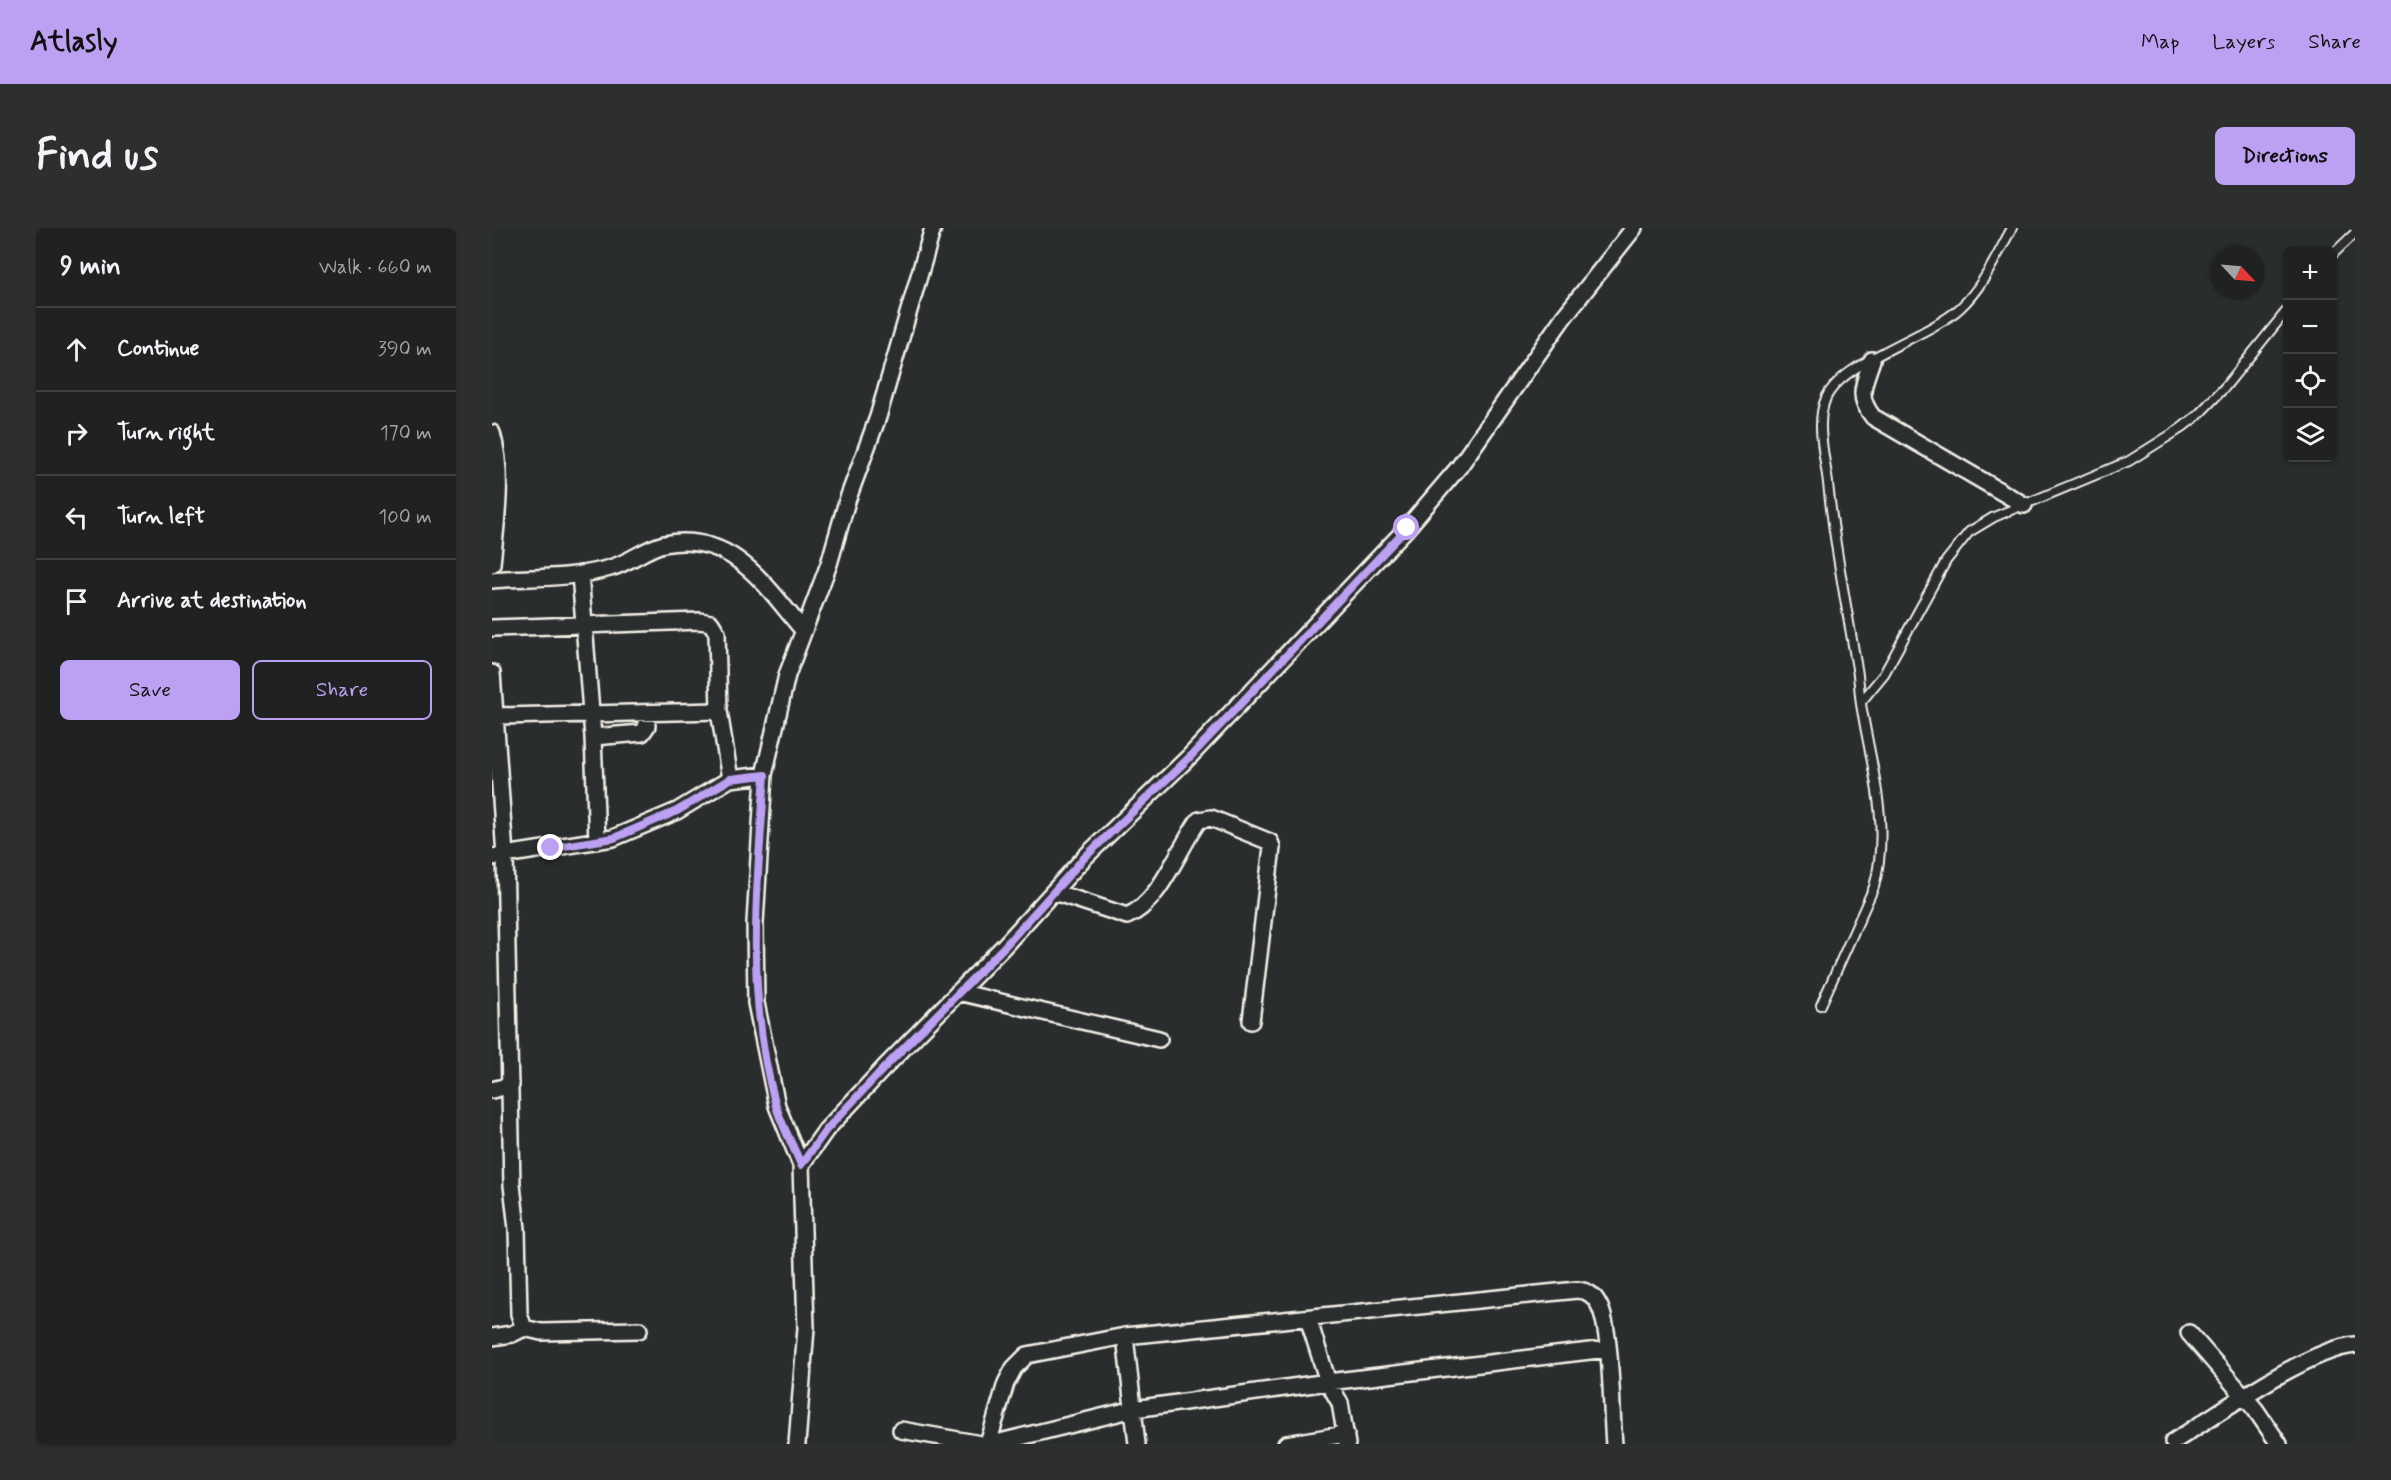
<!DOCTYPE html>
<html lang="en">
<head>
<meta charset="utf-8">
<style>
  body { margin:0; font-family:Mynerve,sans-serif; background:#2d2f2f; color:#f1f3f6 }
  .controls { position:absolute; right:18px; top:18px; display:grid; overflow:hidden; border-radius:9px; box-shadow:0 2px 4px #0004 }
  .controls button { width:54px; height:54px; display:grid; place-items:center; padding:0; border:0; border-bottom:2px solid #3d3f40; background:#202222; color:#f1f3f6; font:30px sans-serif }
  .compass { position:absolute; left:1719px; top:18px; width:54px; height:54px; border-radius:50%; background:#202222; box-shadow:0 2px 4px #0004; rotate:116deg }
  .stop { position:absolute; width:18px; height:18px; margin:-14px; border:4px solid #bca0f2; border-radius:50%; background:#fff }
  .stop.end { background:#bca0f2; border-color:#fff; box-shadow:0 2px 6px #0008 }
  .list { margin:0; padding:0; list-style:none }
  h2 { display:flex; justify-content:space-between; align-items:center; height:78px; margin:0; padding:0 24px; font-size:26px }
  h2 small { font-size:20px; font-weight:400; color:#a2a4a5 }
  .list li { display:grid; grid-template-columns:39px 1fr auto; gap:18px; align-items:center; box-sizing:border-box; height:84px; padding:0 24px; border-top:2px solid #3d3f40 }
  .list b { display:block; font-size:22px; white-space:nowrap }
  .list em { font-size:20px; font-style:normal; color:#a2a4a5 }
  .actions { display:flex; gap:12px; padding:18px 24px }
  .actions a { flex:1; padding:14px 0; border:2px solid #bca0f2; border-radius:9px; text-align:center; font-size:21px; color:#bca0f2 }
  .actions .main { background:#bca0f2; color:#111 }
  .icon { flex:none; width:33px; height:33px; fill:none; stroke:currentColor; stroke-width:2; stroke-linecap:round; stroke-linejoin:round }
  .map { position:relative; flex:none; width:1863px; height:1216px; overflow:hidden; border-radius:9px }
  header { display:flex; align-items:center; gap:36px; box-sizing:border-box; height:84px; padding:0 30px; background:#bca0f2; color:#111 }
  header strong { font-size:28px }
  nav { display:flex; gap:33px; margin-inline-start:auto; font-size:21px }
  .intro { display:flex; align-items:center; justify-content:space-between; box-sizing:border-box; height:144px; padding:0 36px }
  h1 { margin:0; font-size:42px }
  .button { padding:15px 27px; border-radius:9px; background:#bca0f2; color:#111; font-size:21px; font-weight:700 }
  main { display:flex; gap:36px; padding:0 36px }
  aside { flex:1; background:#202222; border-radius:9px; box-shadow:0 2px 4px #0004 }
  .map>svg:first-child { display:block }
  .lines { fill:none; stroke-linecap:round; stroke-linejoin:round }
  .lane-casing { stroke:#f4f1e8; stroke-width:12 }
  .street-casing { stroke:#f4f1e8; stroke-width:20 }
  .lane { stroke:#2a2d2e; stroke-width:8 }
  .street { stroke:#2a2d2e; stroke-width:15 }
  .route { stroke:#bca0f2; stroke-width:8 }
</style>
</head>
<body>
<header>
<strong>Atlasly</strong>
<nav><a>Map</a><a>Layers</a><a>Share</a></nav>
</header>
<div class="intro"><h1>Find us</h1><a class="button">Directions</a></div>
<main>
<aside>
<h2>9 min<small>Walk · 660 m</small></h2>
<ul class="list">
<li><svg class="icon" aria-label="ahead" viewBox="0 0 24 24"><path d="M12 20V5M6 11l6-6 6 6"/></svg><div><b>Continue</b></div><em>390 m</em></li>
<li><svg class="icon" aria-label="right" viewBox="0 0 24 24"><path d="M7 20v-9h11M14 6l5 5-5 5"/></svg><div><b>Turn right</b></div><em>170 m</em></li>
<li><svg class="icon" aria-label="left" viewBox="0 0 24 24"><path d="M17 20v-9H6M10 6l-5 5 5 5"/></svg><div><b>Turn left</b></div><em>100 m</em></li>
<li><svg class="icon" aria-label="arrive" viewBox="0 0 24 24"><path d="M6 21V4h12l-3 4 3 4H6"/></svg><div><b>Arrive at destination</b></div></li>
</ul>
<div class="actions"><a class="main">Save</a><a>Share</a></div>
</aside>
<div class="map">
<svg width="1863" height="1216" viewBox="0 0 1863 1216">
  <rect width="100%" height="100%" fill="#2a2d2e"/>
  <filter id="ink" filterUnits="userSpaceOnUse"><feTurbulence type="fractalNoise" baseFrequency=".0167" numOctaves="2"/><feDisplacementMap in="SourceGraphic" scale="12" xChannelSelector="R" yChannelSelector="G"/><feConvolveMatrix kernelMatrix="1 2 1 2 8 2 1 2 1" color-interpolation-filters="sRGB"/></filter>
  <g filter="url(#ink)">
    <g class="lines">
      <g class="lane-casing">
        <path id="lane" d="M 1840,27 L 1863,5
          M 1369,474 L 1392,446 L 1454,333 L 1477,304 L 1502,289 L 1637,233 L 1688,201 L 1706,187 L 1733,159 L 1796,81
          M 1329,777 L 1382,659 C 1399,596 1379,538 1369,476 C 1367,462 1367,448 1364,435 C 1354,375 1342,316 1336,255 C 1333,229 1323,195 1334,170 C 1351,133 1435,110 1468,80 C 1491,59 1505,27 1520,0"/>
      </g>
      <g class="street-casing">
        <path id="street" d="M 1380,132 C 1372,156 1364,168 1381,189 L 1532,277
          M 0,205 C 12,247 4,294 0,336
          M 88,346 L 101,509 L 105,613
          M 0,352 C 39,349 81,351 118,340 C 137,335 154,320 172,316 C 240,303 273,357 311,402
          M 0,400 L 208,393 L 219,395 L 225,405 L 227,483 L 238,551
          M 0,445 L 13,627 L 20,957 L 25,1001 L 27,1086 L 32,1100 L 49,1104 L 147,1102
          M 4,488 L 227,483
          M 101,509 L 150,505 L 155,498 L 153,485
          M 0,629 L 121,610 L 185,583 L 238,551 L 272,547
          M 562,664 L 635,688 C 668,675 686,621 707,592 L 719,590 L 778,614 L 780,619 L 759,793
          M 466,764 L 667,811
          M 0,862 L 19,857
          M 309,937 L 285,878 L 264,775 L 263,695 L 272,547 L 295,447 L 337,336 L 355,273 L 386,189 L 441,0
          M 816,1090 L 836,1154 L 848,1175 L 855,1216
          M 1697,1105 L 1763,1181 L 1787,1216
          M 633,1108 L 645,1216
          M 0,1109 L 20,1106 L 32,1100
          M 409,1202 L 489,1216
          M 1681,1214 C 1724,1187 1816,1121 1863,1117
          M 305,1216 L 314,1100 L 309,937 L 334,902 L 392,840 L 511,719 L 592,630 L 698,528 L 915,300 L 967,239 L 1071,90 L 1142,0
          M 496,1216 L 514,1155 L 522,1140 L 535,1127 L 633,1108 L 1085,1062 C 1096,1063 1102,1067 1107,1077 C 1120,1102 1119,1184 1122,1216
          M 500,1216 L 642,1181 L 836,1154 L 1115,1121
          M 794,1216 L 854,1206"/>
      </g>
      <use href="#lane" class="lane"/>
      <use href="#street" class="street"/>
    </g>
  </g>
  <g class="lines" filter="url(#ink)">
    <path class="route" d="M 59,620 L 122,610 L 185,583 L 238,551 L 273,547 C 265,657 253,769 284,878 C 290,898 301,917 309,937 L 334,902 L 392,840 L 512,719 L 592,630 L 699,528 L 915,300"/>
  </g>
</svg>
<div class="controls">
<button>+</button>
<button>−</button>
<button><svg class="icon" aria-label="locate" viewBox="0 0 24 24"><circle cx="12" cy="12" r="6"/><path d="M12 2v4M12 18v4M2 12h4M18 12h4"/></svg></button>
<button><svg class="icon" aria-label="layers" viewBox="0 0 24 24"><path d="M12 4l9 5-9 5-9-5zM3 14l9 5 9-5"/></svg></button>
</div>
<svg class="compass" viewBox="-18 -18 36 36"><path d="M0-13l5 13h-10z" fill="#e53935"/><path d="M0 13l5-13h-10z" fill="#a2a4a5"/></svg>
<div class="stop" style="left:915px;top:300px"></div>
<div class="stop end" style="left:59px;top:620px"></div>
</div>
</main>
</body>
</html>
